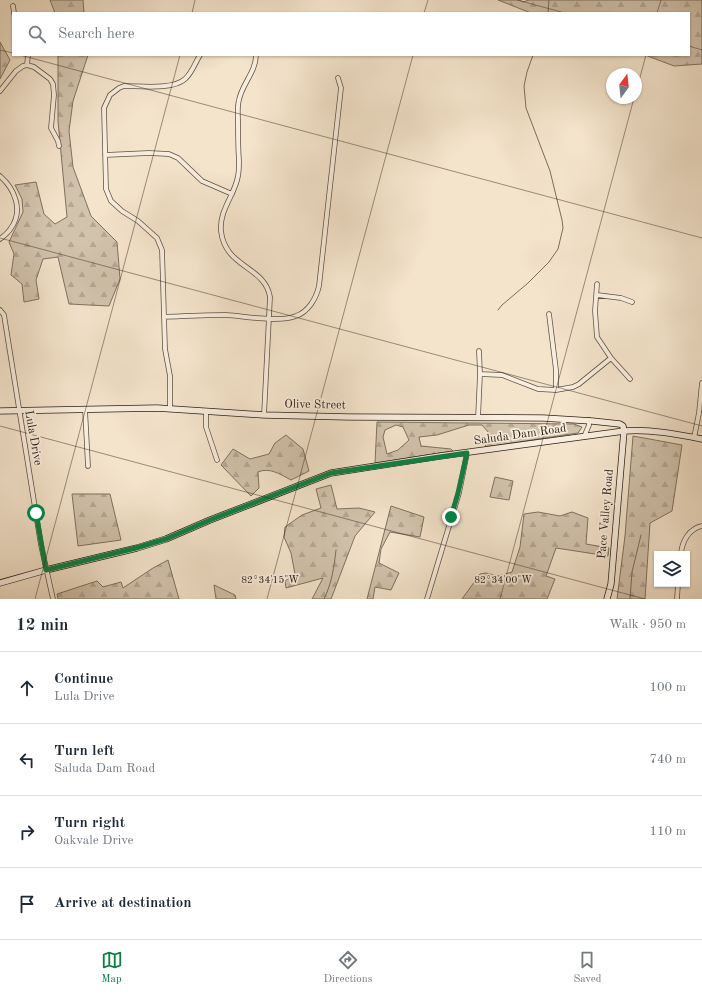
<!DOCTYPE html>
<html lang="en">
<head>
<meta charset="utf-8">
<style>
  body { margin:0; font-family:"Old Standard TT",serif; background:#f6f6f7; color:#1f2937 }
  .controls { position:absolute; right:12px; bottom:12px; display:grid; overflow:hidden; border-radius:0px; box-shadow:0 1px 3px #0004 }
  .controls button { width:36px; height:36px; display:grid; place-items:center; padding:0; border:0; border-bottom:1px solid #e0e1e3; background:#fff; color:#1f2937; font:20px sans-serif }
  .compass { position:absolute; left:606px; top:68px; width:36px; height:36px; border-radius:50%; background:#fff; box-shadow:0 1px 3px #0004; rotate:15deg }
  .stop { position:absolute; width:12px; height:12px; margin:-9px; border:3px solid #0b8043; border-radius:50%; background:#fff }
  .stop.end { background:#0b8043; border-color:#fff; box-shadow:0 1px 4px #0008 }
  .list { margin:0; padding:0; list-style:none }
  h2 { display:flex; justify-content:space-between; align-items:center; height:52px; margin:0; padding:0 16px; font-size:17px }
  h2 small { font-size:13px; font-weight:400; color:#747a83 }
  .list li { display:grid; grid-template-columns:26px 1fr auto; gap:12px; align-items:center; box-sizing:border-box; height:72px; padding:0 16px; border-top:1px solid #e0e1e3 }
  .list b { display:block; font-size:15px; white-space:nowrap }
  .list p { margin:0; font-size:13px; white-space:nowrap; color:#747a83 }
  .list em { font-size:13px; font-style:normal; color:#747a83 }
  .icon { flex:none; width:22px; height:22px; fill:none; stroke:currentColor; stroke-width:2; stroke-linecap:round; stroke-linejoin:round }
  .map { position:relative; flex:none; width:702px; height:599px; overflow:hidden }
  .search { position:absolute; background:#fff; box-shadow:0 1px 3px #0004; left:12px; right:12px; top:12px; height:44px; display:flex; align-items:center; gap:10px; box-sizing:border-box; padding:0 14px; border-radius:0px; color:#747a83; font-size:15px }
  .sheet { height:340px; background:#fff }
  nav { display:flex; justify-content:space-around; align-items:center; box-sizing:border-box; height:56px; border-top:1px solid #e0e1e3; background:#fff; font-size:11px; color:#747a83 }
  nav a { display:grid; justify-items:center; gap:2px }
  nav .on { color:#0b8043 }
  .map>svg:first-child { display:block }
  .forest { fill:url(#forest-firs); stroke:#7e7260; fill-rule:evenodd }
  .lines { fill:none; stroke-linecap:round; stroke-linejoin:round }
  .stream { stroke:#7b6d5d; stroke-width:1 }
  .street-casing { stroke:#5d5142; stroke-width:5.5 }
  .secondary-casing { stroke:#2b2014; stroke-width:7 }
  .street { stroke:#f8edde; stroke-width:4 }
  .secondary { stroke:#f8edde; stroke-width:5.5 }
  .route { stroke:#0b8043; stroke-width:5 }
  .ticks { fill:none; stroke:#2b2014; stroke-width:1; stroke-opacity:0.45 }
  .labels { text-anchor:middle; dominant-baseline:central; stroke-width:3.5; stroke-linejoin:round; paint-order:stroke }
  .street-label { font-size:12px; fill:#2b2014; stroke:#f8edde }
  .ticks-label { font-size:10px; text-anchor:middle; fill:#2b2014; stroke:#f8edde; stroke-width:3.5; stroke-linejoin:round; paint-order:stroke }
</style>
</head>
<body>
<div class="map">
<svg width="702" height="599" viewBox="0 0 702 599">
  <defs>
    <pattern id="forest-firs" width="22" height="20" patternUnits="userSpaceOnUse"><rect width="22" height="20" fill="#d2c3ad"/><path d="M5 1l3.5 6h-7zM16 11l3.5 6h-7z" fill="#b4a794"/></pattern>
  </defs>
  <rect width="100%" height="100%" fill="#f4e4cc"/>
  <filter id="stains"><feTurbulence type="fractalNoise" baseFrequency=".005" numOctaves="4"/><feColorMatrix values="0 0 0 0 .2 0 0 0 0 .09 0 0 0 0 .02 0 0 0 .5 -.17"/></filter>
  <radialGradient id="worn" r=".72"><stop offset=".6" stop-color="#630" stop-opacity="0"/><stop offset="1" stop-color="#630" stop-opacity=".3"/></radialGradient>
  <path class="forest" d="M 50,0 L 83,0 L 84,13 L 55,13 Z
    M 498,0 L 520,0 L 523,2 L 529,0 L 702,0 L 702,64 L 674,66 L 645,55 L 689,55 L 689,13 L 531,13 Z
    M 0,42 L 10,60 L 0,79 Z
    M 58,55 L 88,55 L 73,101 L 69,131 L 73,167 L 91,216 L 117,242 L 120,279 L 109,306 L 69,304 L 58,257 L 43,259 L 36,280 L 39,299 L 24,302 L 22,284 L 11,275 L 14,254 L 9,242 L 23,212 L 22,199 L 15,185 L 36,182 L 44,214 L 55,224 L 67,217 L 58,121 Z
    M 377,422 L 574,424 L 582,427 L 578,433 L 485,447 L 489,433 L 482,425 L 469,425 L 437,435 L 419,437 L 421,446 L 451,449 L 453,451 L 375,463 ZM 396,425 L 403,427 L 409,440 L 398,450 L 387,454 L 383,437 L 385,430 Z
    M 286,435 L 303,449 L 309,471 L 291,480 C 280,474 269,467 258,472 L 259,488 L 251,496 L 221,465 L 233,449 L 250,459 L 269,454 L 275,443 Z
    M 633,436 L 682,445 L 672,511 L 650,523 L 645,599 L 617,599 L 625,536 Z
    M 495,477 L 513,481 L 509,500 L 490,497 Z
    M 331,485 L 337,509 L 359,508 L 375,512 L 355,536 L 331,599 L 312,599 L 323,578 L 286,588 L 285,581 L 295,574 L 291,553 L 284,537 L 285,527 L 302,515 L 321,508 L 316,489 Z
    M 72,494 L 110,494 L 121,540 L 78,546 Z
    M 391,506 L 424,517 L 420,537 L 390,532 L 381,549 L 379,563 L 399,573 L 391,590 L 375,587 L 373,599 L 367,599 Z
    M 538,512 L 560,516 L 572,512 L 588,518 L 586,544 L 609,548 L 608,556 L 556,548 L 546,576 L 555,579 L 547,599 L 462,599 L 480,574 L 486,573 L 498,576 L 512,572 L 520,547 L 524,514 Z
    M 168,560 L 179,599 L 58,599 L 57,594 L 97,581 L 103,587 L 121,582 L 123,588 L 153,568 Z
    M 214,585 L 235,595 L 236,599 L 216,599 Z"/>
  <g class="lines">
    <path class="stream" d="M 548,13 L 549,0
      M 498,310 L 502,305 L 528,283 L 549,262 L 558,249 L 563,228 L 562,220 L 550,171 L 526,108 L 524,86 L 527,72 L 533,55
      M 324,599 C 332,583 334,567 336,550
      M 630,599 L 632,572 L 641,535"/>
    <g class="street-casing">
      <path id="street" d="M 13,6 L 14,13
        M 256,55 C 256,72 242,84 239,100 C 237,107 238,115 238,121 C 238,135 238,148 239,161 C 239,166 239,171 238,176 C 235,195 219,210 221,231 C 225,268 265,266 270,297 L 264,415
        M 27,65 L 28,55
        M 0,91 L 16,71 L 23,66 L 27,65 L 34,67 L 50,79 L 53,84 L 54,95 L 51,128 L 58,141 L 59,146
        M 105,155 L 149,153 L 169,154 L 178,158 L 202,181 L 232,194
        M 0,176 C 14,188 24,210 11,228 C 9,232 4,236 0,239
        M 597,295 L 621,298 L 632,302
        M 0,310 L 4,315 L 41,545 L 53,599
        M 549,314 L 556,370 L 556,390
        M 164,317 C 185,316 205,315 226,315 C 245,316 278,323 296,316 C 308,312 316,299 319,286 L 341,88 L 338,78
        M 611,358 L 630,379
        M 480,374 L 502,375 L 538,389 L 556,390 L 573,387 L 579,384 L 611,358 L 597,337 L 595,311 L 597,284
        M 85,409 L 88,466
        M 170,409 L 170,376 L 165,349 L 162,250 L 157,238 L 138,221 L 122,211 L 111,201 L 106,189 L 104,108 L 110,95 L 119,88 L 124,86 C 140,86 173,90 185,79 C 192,73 195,63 200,55
        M 206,411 L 206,427 L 217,460
        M 478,418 L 480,374 L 479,351
        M 584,437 L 589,425 L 589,420
        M 694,438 L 699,413 L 702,383
        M 681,554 C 682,541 689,529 702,526
        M 427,599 L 459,493 L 467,453
        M 677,599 L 678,584"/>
    </g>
    <g class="secondary-casing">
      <path id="secondary" d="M 0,411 L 157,408 L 264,415 L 349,417 L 543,418 L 592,421 L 620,424 L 623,426 L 624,431 L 611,584 L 607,599
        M 0,583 L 46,570 L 137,548 L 166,539 L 210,520 L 331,473 L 440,456 L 624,431 C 650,429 676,434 702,439"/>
    </g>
    <use href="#street" class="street"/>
    <use href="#secondary" class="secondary"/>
  </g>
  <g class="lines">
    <path class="route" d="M 36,513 L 46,570 L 136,548 L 166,539 L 210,520 L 331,473 L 467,453 L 458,493 L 451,517"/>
  </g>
  <path class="ticks" d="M 517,0 L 565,13M 192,13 L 195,0M 424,13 L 428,0M 657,13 L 661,0M 689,46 L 702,50M 0,50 L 13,53M 20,55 L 702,238M 636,92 L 646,55M 0,238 L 702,426M 0,426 L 645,599M 35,599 L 180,55M 267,599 L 413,55M 500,599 L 634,98"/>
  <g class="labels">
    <g class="street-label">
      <text transform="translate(315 405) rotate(1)">Olive Street</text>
      <text transform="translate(520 435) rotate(-8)">Saluda Dam Road</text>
      <text transform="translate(33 438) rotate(80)">Lula Drive</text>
      <text transform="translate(606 514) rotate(-85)">Pace Valley Road</text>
    </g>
  </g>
  <g class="ticks-label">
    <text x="270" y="583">82°34'15"W</text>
    <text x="503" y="583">82°34'00"W</text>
  </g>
  <rect width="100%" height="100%" filter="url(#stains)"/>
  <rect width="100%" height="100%" fill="url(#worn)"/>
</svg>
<div class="controls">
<button><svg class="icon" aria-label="layers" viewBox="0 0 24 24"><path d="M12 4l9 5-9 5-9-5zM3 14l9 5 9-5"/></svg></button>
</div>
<svg class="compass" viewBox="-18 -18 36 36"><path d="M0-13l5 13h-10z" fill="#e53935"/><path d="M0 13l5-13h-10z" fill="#747a83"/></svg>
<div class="stop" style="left:36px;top:513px"></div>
<div class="stop end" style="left:451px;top:517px"></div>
<div class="search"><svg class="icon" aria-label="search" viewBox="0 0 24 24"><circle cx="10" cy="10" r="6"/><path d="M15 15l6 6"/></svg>Search here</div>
</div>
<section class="sheet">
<h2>12 min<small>Walk · 950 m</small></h2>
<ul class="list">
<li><svg class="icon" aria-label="ahead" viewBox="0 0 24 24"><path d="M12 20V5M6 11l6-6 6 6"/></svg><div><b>Continue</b><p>Lula Drive</p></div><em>100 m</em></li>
<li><svg class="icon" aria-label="left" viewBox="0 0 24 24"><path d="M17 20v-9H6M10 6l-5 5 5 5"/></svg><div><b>Turn left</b><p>Saluda Dam Road</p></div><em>740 m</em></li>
<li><svg class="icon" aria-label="right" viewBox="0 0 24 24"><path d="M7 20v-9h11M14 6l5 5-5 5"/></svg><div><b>Turn right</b><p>Oakvale Drive</p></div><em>110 m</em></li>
<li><svg class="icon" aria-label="arrive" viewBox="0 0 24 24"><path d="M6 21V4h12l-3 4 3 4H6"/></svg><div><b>Arrive at destination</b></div></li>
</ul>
</section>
<nav>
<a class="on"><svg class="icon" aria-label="map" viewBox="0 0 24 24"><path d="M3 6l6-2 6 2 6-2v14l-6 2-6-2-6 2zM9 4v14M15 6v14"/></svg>Map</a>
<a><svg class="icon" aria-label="directions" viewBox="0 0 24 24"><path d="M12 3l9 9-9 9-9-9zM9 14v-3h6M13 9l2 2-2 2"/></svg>Directions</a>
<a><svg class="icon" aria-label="saved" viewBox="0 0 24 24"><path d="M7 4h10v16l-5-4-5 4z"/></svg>Saved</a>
</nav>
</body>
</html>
